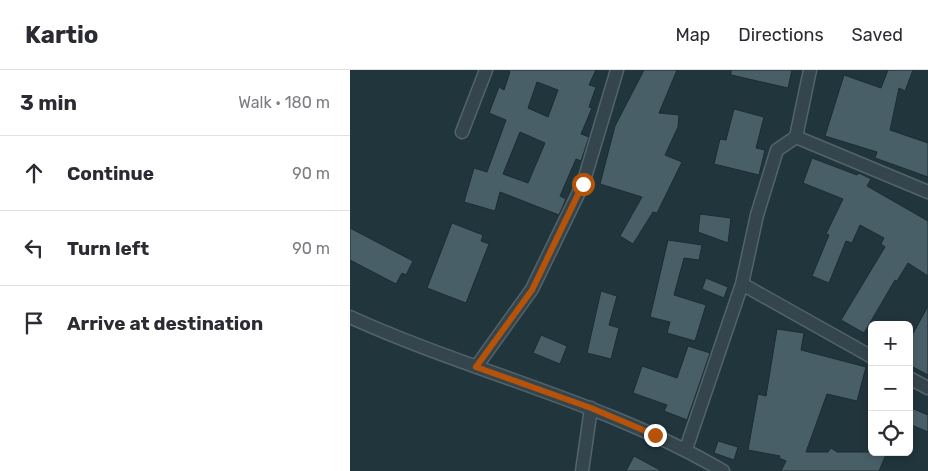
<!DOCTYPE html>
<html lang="en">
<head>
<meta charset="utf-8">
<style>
  body { margin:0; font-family:Rubik,sans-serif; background:#f7f7f7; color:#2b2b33 }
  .controls { position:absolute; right:15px; bottom:15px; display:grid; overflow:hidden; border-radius:8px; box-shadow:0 2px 8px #0003 }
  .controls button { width:45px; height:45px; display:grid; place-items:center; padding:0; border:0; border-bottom:1px solid #e1e1e2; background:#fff; color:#2b2b33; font:25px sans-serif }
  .stop { position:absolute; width:15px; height:15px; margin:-11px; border:4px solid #b45309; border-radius:50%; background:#fff }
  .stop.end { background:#b45309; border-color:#fff; box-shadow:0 1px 5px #0008 }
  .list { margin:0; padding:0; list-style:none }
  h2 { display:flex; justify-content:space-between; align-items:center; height:65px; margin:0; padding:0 20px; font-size:21px }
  h2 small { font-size:16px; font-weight:400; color:#7c7c81 }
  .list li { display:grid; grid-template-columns:32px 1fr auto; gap:15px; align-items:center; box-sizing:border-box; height:75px; padding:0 20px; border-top:1px solid #e1e1e2 }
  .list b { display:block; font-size:19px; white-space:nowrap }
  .list em { font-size:16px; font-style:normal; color:#7c7c81 }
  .icon { flex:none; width:28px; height:28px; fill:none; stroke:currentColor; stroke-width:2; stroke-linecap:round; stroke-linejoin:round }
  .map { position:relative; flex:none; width:578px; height:401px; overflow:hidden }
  header { display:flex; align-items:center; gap:30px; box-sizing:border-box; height:70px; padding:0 25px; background:#fff; border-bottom:1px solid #e1e1e2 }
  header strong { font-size:24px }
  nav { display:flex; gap:28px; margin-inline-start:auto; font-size:18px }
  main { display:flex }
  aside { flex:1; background:#fff }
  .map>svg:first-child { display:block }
  .building { fill:#495f68; stroke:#1c2c33; fill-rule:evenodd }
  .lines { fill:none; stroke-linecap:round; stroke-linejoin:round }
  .minor-casing { stroke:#53636a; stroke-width:15 }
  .minor { stroke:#35454d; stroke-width:12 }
  .route { stroke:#b45309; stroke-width:6 }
</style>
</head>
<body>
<header>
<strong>Kartio</strong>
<nav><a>Map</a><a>Directions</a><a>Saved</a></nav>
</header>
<main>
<aside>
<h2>3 min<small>Walk · 180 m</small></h2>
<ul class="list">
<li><svg class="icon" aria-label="ahead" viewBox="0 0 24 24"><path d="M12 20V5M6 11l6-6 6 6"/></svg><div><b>Continue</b></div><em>90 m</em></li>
<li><svg class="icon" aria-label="left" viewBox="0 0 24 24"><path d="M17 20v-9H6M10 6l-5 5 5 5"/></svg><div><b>Turn left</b></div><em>90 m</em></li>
<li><svg class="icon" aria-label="arrive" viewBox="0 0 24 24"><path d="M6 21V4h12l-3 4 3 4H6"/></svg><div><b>Arrive at destination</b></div></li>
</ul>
</aside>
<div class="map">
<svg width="578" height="401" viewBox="0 0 578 401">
  <rect width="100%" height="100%" fill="#21353d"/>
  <path class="building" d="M 158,0 L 246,0 L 239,15 L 246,17 L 239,37 L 242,38 L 231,64 L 239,67 L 231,91 L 226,89 L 210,126 L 216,129 L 209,145 L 150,122 L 145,141 L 114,132 L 124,98 L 137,102 L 156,50 L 139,43 L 149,17 L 154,20 L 160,2 ZM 187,12 L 208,20 L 198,47 L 178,38 ZM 170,62 L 195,73 L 178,113 L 153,104 Z
    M 294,0 L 327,0 L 309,43 L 329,45 L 328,57 L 315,85 L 332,92 L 307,143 L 303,142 L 283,174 L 270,166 L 292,127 L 250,114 L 265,56 Z
    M 381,0 L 442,0 L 438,18 L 381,5 Z
    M 538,0 L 563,0 L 555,21 L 549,18 L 540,60 L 578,73 L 578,107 L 525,88 L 527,82 L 475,66 L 494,5 L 531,18 Z
    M 384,39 L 414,47 L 406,78 L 415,80 L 409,105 L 364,94 L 370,69 L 376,70 Z
    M 462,88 L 507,105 L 509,103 L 521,109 L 517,116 L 578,151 L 578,206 L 558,193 L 547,211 L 545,210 L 514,263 L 491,250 L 535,177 L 531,174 L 534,168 L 510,155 L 502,173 L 496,171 L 479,213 L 462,206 L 479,165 L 476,164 L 493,129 L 453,113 Z
    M 350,144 L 381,148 L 378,173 L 348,162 Z
    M 102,153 L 133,165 L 131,171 L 139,174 L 116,233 L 77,218 Z
    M 0,158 L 63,191 L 56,205 L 52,203 L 46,214 L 0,190 Z
    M 318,170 L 352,175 L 349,190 L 334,188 L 324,225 L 356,235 L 345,271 L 317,263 L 320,252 L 300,247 Z
    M 356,208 L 378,217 L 374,228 L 352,219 Z
    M 251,221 L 267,226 L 259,255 L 269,258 L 261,289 L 237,283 Z
    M 578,236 L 578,305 L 559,295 L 559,271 Z
    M 427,259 L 454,263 L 451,280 L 516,297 L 507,331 L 477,324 L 456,382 L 478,382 L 481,378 L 487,382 L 537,382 L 529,401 L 431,401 L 436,391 L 429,388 L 430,386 L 398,380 L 408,324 L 416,326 Z
    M 191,265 L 217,276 L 210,294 L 183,283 Z
    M 338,276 L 360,283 L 337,350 L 314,341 L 317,335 L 283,323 L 292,296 L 327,308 Z
    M 559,337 L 578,345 L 578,362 L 559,354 Z
    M 368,371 L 388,377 L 384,390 L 364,383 Z
    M 284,386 L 312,401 L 276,401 Z"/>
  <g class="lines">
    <g class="minor-casing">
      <path id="minor" d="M 112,62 L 136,0
        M 446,67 L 578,122
        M 392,214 L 522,287
        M 0,247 C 123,303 256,332 373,401
        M 126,297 L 182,219 L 233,114 L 267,0
        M 559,308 L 578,318
        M 336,379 L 392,214 L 407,145 L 427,80 L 446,67 L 460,0
        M 232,401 L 241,338"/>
    </g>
    <use href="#minor" class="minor"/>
  </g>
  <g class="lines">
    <path class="route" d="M 233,114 L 182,220 L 126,297 L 241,338 L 305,365"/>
  </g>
</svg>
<div class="controls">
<button>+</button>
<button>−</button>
<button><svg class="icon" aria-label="locate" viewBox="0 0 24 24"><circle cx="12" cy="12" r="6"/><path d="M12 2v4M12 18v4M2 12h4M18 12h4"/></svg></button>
</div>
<div class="stop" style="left:233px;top:114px"></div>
<div class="stop end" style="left:305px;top:365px"></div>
</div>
</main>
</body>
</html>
